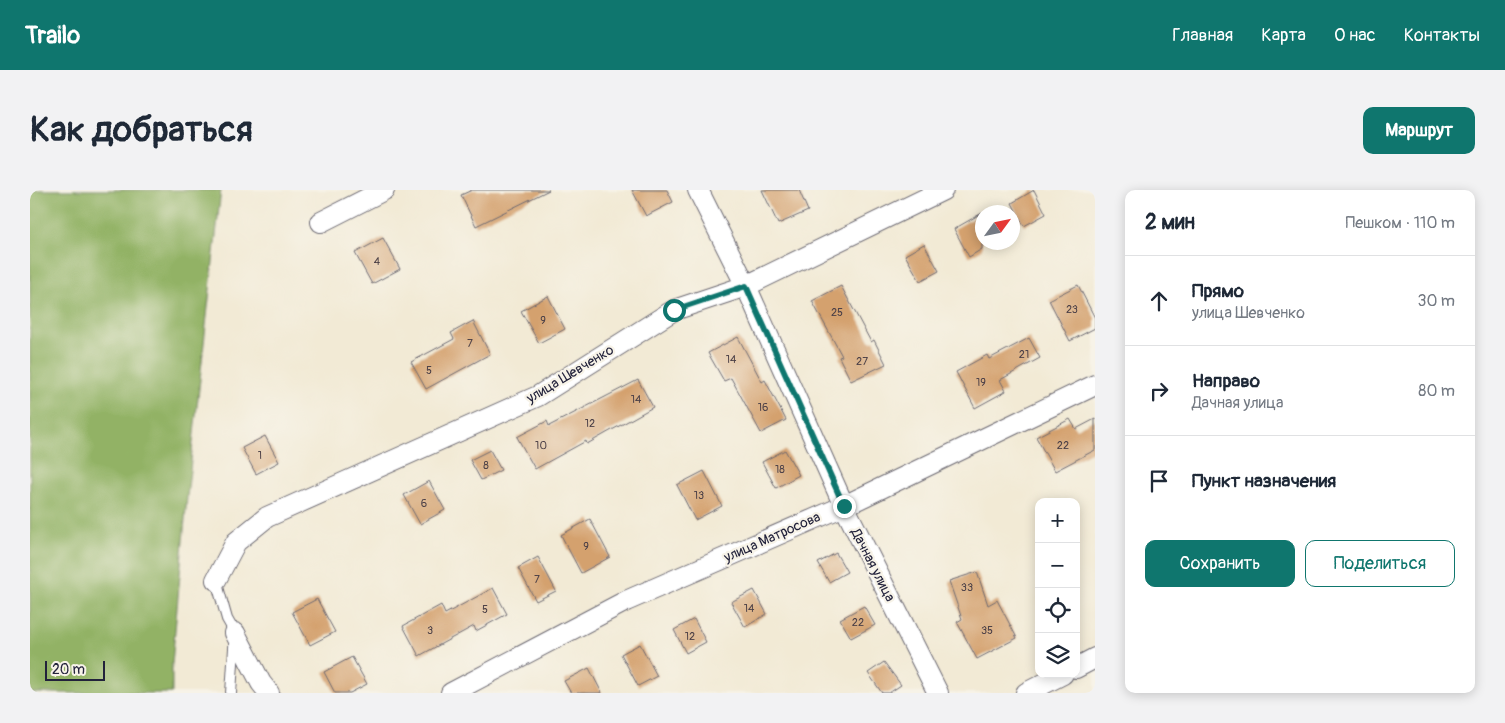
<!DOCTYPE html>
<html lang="ru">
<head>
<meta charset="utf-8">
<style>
  body { margin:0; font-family:Pangolin,sans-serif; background:#f2f2f3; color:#1f2937 }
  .controls { position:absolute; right:15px; bottom:15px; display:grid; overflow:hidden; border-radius:10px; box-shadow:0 2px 12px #0003 }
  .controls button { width:45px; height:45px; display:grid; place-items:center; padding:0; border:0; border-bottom:1px solid #e0e1e3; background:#fff; color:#1f2937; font:25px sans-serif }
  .compass { position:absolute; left:945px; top:15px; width:45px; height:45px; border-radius:50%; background:#fff; box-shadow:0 2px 12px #0003; rotate:57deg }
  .scale { position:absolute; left:15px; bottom:12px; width:60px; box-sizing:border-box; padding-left:5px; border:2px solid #22223b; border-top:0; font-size:14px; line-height:18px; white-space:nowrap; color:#22223b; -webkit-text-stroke:4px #f7f3e8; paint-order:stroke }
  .stop { position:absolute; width:15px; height:15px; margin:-11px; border:4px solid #0f766e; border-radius:50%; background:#fff }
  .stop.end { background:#0f766e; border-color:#fff; box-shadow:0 1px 5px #0008 }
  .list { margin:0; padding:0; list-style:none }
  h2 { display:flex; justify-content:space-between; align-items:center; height:65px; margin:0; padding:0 20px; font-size:21px }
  h2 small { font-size:16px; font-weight:400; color:#747a83 }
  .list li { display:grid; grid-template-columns:32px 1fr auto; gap:15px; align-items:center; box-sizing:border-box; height:90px; padding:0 20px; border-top:1px solid #e0e1e3 }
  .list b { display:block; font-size:19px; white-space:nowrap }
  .list p { margin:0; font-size:16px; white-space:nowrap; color:#747a83 }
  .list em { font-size:16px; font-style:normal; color:#747a83 }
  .actions { display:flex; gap:10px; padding:15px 20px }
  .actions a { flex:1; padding:11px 0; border:1px solid #0f766e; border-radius:10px; text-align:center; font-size:18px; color:#0f766e }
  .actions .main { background:#0f766e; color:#fff }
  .icon { flex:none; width:28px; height:28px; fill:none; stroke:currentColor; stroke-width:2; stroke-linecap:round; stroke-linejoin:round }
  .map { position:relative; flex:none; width:1065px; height:503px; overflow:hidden; border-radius:10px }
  header { display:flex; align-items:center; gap:30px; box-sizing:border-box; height:70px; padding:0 25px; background:#0f766e; color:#fff }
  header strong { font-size:24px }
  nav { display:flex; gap:28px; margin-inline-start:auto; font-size:18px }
  .intro { display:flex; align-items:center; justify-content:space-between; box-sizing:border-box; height:120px; padding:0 30px }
  h1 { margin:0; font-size:35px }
  .button { padding:12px 22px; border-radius:10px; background:#0f766e; color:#fff; font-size:18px; font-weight:700 }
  main { display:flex; gap:30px; padding:0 30px }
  aside { flex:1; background:#fff; border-radius:10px; box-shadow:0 2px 12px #0003 }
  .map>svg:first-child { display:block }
  .forest { fill:#92b265; stroke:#5a6a50 }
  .building { fill:#d4a16e }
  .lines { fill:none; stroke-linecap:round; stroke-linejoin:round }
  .service-casing { stroke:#6b6871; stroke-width:12 }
  .minor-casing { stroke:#6b6871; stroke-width:22 }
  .service { stroke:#fff; stroke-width:10 }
  .minor { stroke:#fff; stroke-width:20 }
  .route { stroke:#0f766e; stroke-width:6 }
  .labels { text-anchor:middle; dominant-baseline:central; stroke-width:4.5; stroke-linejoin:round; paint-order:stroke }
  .number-label { font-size:11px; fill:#4e4248 }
  .street-label { font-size:14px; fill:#22223b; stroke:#f7f3e8 }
</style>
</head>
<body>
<header>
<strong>Trailo</strong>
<nav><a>Главная</a><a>Карта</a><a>О нас</a><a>Контакты</a></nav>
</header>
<div class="intro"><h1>Как добраться</h1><a class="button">Маршрут</a></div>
<main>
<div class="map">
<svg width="1065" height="503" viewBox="0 0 1065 503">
  <rect width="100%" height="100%" fill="#f7f3e8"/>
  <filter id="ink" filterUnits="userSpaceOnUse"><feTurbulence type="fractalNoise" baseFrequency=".02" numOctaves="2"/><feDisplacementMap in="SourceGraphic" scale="10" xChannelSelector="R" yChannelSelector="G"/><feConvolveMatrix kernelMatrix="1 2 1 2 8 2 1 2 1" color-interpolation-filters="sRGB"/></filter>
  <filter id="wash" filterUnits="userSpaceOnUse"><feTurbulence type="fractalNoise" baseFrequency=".0096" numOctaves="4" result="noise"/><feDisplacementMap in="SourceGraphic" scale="20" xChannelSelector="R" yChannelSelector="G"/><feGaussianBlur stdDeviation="1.12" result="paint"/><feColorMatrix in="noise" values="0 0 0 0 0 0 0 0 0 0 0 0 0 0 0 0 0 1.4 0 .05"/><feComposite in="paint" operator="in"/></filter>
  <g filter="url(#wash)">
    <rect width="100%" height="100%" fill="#f2ead5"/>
    <path class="forest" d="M 0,0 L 191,0 L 157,307 L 142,474 L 142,503 L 0,503 Z"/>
    <g id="blocks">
      <path class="building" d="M 442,0 L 519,0 L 446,36 L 431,5 Z
        M 602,0 L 637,0 L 643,12 L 616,26 Z
        M 732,0 L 769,0 L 778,21 L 748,34 Z
        M 1004,0 L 1016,24 L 994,36 L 982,13 Z
        M 952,23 L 952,59 L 939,67 L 924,39 Z
        M 353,48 L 370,79 L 342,94 L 325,63 Z
        M 894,54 L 909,81 L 890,91 L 875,65 Z
        M 1048,95 L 1065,128 L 1065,138 L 1040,151 L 1019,110 Z
        M 811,96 L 841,152 L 844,150 L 856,174 L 821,191 L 809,167 L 812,166 L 782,111 Z
        M 518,106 L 535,139 L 509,153 L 491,121 Z
        M 443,131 L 460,164 L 396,199 L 381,172 L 424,149 L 421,143 Z
        M 708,147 L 732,192 L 735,190 L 756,230 L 731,243 L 701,188 L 694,191 L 678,163 Z
        M 999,148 L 1010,168 L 970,190 L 976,201 L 945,218 L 926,182 L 957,165 L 959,169 Z
        M 608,190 L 623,217 L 557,254 L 556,251 L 505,279 L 487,247 L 517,231 L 519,236 Z
        M 1040,229 L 1046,239 L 1065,229 L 1065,260 L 1025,281 L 1006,247 Z
        M 235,246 L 249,272 L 226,284 L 212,258 Z
        M 460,260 L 471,280 L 451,290 L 440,270 Z
        M 755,260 L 769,285 L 746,298 L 732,272 Z
        M 674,281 L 692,316 L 665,330 L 647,295 Z
        M 399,291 L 415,320 L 390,334 L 374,305 Z
        M 560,329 L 580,367 L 551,383 L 531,345 Z
        M 806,363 L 817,382 L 799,392 L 788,373 Z
        M 508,367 L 526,401 L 506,411 L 488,378 Z
        M 947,382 L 958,415 L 967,410 L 987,448 L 947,469 L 927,432 L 932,429 L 919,391 Z
        M 463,398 L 477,424 L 446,441 L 444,436 L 389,466 L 373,436 L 411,415 L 415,424 Z
        M 724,400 L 737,424 L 715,437 L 701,412 Z
        M 287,409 L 305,442 L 280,455 L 262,422 Z
        M 834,416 L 845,435 L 821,448 L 810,429 Z
        M 664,429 L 676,452 L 656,463 L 644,440 Z
        M 610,454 L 627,486 L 608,496 L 591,464 Z
        M 322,467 L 337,494 L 320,503 L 305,503 L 294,482 Z
        M 854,472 L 871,495 L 859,503 L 852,503 L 838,483 Z
        M 559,478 L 572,503 L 541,503 L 534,491 Z"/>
    </g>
  </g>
  <g filter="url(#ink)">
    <use href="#blocks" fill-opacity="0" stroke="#6b6871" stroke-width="1"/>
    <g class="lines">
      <g class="service-casing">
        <path id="service" d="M 186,390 L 197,429 L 205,443 L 201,503"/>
      </g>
      <g class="minor-casing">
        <path id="minor" d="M 668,0 L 716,96 L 814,316 L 908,503
          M 291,32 L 354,0
          M 186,390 L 206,352 L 237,327 L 508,206 L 644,120 L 716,96 L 913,0
          M 205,443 L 231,493 L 239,503
          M 1046,478 L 1065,468
          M 421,503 L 596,411 L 814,316 L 1065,195
          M 996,503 L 1033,484"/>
      </g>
      <use href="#service" class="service"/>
      <use href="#minor" class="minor"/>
    </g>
  </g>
  <g class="lines" filter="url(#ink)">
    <path class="route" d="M 644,120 L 716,96 L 814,316"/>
  </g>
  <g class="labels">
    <g class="number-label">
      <text x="347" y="71">4</text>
      <text x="1042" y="119">23</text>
      <text x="807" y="122">25</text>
      <text x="513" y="130">9</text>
      <text x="440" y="153">7</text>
      <text x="994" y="164">21</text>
      <text x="701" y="169">14</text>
      <text x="832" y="171">27</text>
      <text x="399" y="180">5</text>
      <text x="951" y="192">19</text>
      <text x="606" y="209">14</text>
      <text x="733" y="217">16</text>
      <text x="560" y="233">12</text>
      <text x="511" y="255">10</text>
      <text x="1033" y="255">22</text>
      <text x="230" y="265">1</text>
      <text x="456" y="275">8</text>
      <text x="750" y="279">18</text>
      <text x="669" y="305">13</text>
      <text x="394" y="313">6</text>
      <text x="556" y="356">9</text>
      <text x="507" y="389">7</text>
      <text x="937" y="397">33</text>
      <text x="719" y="418">14</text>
      <text x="455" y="419">5</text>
      <text x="828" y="432">22</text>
      <text x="400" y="440">3</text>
      <text x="957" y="440">35</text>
      <text x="660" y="446">12</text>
    </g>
    <g class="street-label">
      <text transform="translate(540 184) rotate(-31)">улица Шевченко</text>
      <text transform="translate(742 347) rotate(-24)">улица Матросова</text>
      <text transform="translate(843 375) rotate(63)">Дачная улица</text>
    </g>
  </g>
</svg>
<div class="controls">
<button>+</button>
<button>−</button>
<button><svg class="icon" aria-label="locate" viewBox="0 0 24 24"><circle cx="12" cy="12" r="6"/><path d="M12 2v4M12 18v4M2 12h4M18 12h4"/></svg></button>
<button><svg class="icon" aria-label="layers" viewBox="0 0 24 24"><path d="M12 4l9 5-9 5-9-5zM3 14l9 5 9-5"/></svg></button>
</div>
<svg class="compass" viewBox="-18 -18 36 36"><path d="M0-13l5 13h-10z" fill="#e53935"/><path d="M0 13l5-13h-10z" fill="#747a83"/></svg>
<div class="scale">20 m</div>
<div class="stop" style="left:644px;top:120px"></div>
<div class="stop end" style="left:814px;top:316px"></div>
</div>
<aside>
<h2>2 мин<small>Пешком · 110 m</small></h2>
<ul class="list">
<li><svg class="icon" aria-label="ahead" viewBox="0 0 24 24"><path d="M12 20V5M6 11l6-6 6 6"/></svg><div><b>Прямо</b><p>улица Шевченко</p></div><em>30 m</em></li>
<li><svg class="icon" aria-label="right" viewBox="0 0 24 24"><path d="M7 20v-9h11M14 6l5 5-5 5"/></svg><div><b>Направо</b><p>Дачная улица</p></div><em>80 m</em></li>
<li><svg class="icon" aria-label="arrive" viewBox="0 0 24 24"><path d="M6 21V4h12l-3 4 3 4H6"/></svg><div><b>Пункт назначения</b></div></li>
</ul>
<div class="actions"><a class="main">Сохранить</a><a>Поделиться</a></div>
</aside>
</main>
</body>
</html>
